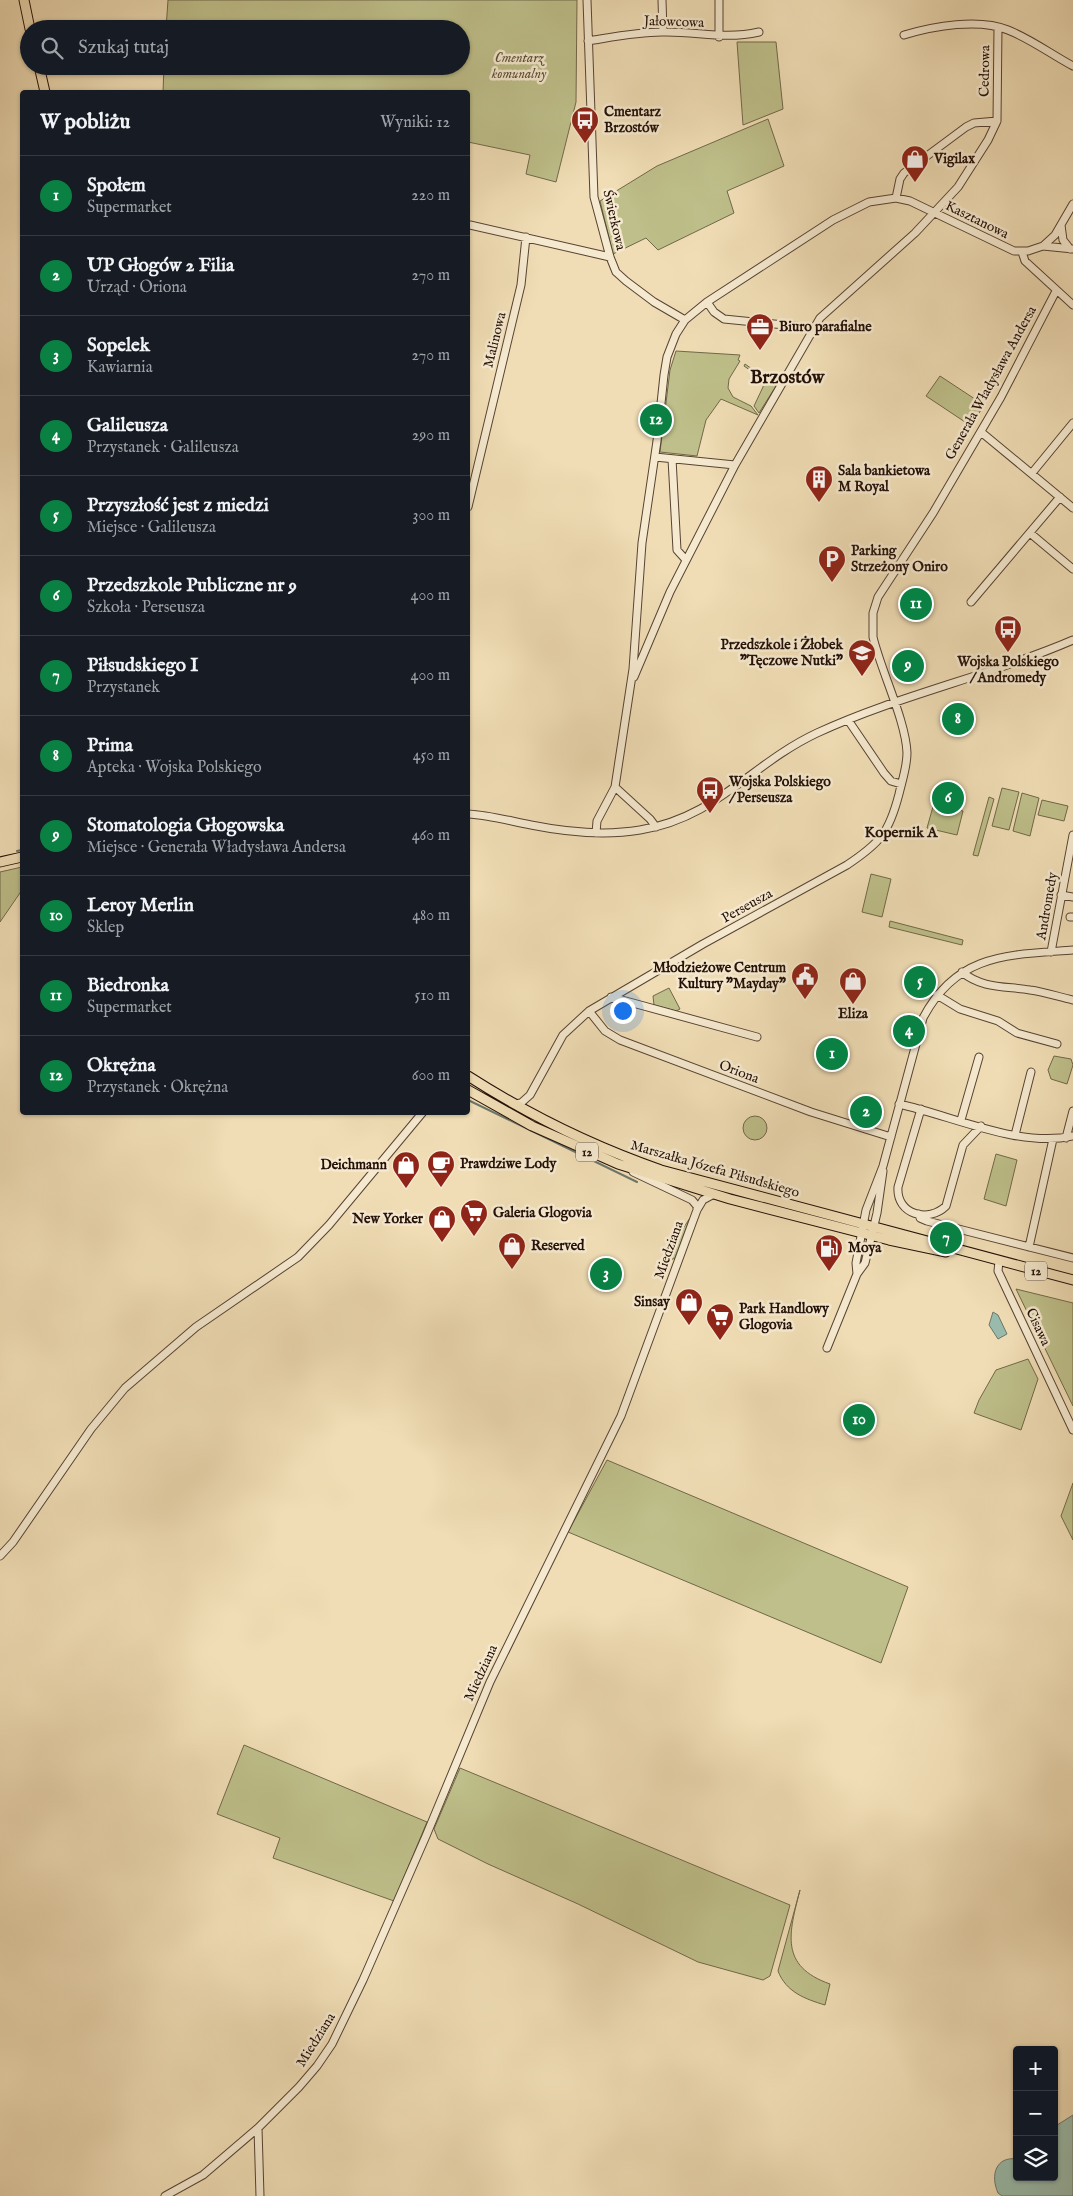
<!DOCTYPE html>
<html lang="pl">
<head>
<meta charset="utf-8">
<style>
  body { margin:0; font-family:"IM FELL English",serif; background:#20242c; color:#f1f3f6 }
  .controls { position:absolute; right:15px; bottom:15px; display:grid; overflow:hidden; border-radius:5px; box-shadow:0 1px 4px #0004 }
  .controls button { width:45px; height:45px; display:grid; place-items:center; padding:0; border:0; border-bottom:1px solid #363941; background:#171b24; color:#f1f3f6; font:25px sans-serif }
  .you { position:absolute; left:622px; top:1010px; width:18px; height:18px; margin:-12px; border:4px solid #fff; border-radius:50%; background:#1a73e8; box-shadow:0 0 0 8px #1a73e833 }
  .badge { display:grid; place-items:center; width:32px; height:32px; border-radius:50%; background:#0b8043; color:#fff; font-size:16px; font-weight:700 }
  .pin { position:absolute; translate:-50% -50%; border:2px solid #fff; box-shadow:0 1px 5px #0006 }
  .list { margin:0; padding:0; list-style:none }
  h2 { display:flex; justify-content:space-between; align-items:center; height:65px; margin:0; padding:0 20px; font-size:21px }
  h2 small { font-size:16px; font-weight:400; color:#9ea1a6 }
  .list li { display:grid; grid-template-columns:32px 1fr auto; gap:15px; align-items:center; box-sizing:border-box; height:80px; padding:0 20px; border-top:1px solid #363941 }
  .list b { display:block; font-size:19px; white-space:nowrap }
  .list p { margin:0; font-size:16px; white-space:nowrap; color:#9ea1a6 }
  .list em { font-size:16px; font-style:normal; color:#9ea1a6 }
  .icon { flex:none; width:28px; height:28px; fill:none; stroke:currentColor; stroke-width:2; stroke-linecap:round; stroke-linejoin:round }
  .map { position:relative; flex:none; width:1073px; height:2196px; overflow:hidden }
  .search { position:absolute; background:#171b24; box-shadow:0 1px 4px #0004; left:20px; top:20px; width:450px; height:55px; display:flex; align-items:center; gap:12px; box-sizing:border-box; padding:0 18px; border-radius:28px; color:#9ea1a6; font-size:19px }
  .panel { position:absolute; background:#171b24; box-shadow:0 1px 4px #0004; left:20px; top:90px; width:450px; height:1025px; border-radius:5px }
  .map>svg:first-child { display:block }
  .green { fill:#bebf8a; stroke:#716849 }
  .water { fill:#9abcac; stroke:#6b776a }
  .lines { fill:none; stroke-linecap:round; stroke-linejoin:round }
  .stream { stroke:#6b776a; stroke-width:2 }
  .minor-casing { stroke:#574333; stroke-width:9 }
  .major-casing { stroke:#241008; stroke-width:11 }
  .minor { stroke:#f5e9cf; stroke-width:7 }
  .major { stroke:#f0ddb5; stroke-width:9 }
  .labels { text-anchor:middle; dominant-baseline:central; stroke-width:5; stroke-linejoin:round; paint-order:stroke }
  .shield { fill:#f5e9cf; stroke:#635144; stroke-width:1 }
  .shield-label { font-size:12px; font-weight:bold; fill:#241008 }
  .street-label { font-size:14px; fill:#241008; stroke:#f5e9cf }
  .park-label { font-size:14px; font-style:italic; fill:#5a4d36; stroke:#f5e9cf }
  .poi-label { font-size:14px; font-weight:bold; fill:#241008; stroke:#f5e9cf; text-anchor:start }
  .neighbourhood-label { font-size:15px; font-weight:bold; fill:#241008; stroke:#f5e9cf }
  .district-label { font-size:19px; font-weight:bold; fill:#241008; stroke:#f5e9cf }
</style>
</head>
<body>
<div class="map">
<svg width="1073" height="2196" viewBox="0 0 1073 2196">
  <rect width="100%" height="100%" fill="#f0ddb5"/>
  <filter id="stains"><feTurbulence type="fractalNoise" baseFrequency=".004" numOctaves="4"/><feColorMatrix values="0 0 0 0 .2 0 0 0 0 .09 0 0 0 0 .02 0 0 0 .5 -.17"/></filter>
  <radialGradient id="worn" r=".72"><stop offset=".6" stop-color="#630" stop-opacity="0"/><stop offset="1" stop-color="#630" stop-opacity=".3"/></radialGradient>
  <path class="green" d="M 168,0 L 577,0 L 576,102 L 556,182 L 526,174 L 530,155 L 468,142 L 468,92 L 163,92 L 164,66 L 461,66 L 461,29 L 166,29 Z
    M 737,42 L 776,42 L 783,109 L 743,125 Z
    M 768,119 L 784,166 L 727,191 L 734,213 L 658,250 L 646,238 L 613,254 L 600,201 L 657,166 Z
    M 676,351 L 740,355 L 738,360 L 740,361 L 729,379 L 728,388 L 733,397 L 751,406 L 758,415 L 721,399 L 706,420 L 697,456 L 660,452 L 670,370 Z
    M 745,364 L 776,386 L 759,413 L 754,406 L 763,387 L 764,382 L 760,377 L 744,366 Z
    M 940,376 L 984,405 L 971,426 L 926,396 Z
    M 1002,788 L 1019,792 L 1009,830 L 992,826 Z
    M 1022,793 L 1039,798 L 1030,836 L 1013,831 Z
    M 989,797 L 994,799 L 978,856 L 973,855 Z
    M 1042,800 L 1068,806 L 1064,821 L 1038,815 Z
    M 934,803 L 963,811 L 957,835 L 927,828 Z
    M 22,867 L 22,890 L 0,922 L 0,872 Z
    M 871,874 L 891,879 L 882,917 L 862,912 Z
    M 890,921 L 963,940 L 962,945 L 889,927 Z
    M 669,988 L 680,1009 L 676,1011 L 654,1005 L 653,996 Z
    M 1054,1056 L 1071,1059 L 1073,1065 L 1067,1084 L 1051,1079 L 1048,1070 Z
    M743 1128a12 12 0 1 1 24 0a12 12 0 1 1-24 0Z
    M 996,1154 L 1017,1160 L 1006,1206 L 984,1199 Z
    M 690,1218 L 675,1258 L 671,1260 L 663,1258 Z
    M 1016,1289 L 1073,1303 L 1073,1406 Z
    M 1028,1359 L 1038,1379 L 1021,1430 L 974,1413 L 979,1400 L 996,1370 Z
    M 607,1460 L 908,1587 L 881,1663 L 568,1532 Z
    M 1073,1483 L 1073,1540 L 1061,1516 Z
    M 244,1745 L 427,1822 L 394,1901 L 273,1858 L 280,1838 L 217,1814 Z
    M 460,1768 L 790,1905 L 770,1976 L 763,1980 L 698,1962 L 578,1904 L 488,1864 L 438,1839 L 434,1829 Z
    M 800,1890 C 789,1933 779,1966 830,1984 L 825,2005 C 805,1999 786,1992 778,1971 Z"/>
  <path class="water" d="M 993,1312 L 998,1315 L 1007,1334 L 998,1339 L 989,1325 Z
    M 1073,2115 L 1073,2196 L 1002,2196 L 998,2193 C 990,2175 996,2156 1017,2159 L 1017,2177 L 1054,2177 L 1054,2127 Z"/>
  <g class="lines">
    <path class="stream" d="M 17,851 L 22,850
      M 468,1100 L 637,1182"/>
    <g class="minor-casing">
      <path id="minor" d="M 587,0 L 594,197 L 610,257 L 616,272 L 626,281 L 654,302 L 685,320
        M 662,0 L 663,32
        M 719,0 L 719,37
        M 904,35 C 934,26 979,18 1008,30 C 1031,39 1052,55 1073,66
        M 588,41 C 613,37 637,32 662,32 C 697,31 724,40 759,32
        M 896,198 L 900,179 L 904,173 L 966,127 L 974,123 L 997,121
        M 470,225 L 610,257
        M 1061,225 L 1063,240 L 1070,249
        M 1043,246 L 1055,235 L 1073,204
        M 1022,252 L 1025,261 L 1073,305
        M 707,302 L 714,312 L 724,319 L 814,328
        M 981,432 L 1073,508
        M 655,457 L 735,465
        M 672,459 L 677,550 L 686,560
        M 1032,473 L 1073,423
        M 468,507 L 521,285 L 526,237
        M 1030,533 L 1073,569
        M 971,602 L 1060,497
        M 634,677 L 670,592 L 735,465 L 820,318 L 915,233 L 958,187 L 988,140 L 997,121 L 998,27
        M 848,720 L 884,773 L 891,781 L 901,784
        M 615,787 L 650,819 L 656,827
        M 468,814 C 489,815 510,821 531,825 C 566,832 604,836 640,830 C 716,818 751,764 817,733 C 899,695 990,676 1073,640
        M 596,833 L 597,821 L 615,787 L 633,669 L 642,543 L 657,441 L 664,375 L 667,357 L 676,334 L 685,320 L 707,302 L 833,220 L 869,202 L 896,198 L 910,201 L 1014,251 L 1028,251 L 1043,246 L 1073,249
        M 1061,895 L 1073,897
        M 1070,917 L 1073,917
        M 1051,952 L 1073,835
        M 962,972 C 982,989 1007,986 1030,990 C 1045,992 1059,997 1073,1000
        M 937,995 L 960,1009 L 998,1021 L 1017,1033 L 1057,1044
        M 611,997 L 757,1037
        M 589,1011 L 605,1031 L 620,1040 L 811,1112 L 891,1137
        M 514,1104 L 521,1103 L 530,1095 L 563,1035 L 589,1011 L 703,944 L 847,865 C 880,843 889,833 899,794 C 902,781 907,767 907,753 C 906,721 881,671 873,637 L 873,613 L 878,597 L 933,513 L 1001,397 L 1056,291
        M 899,1104 C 953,1116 1019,1148 1073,1136
        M 921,1109 L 898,1187 C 896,1215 929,1223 946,1206 L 963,1145 L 981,1126
        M 961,1120 L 979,1057
        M 1015,1135 L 1031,1072
        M 1066,1138 L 1073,1111
        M 633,1172 L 692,1200 L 697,1206 L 697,1210
        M 919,1214 L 920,1218 L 927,1221 L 1073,1258
        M 1029,1247 L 1053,1139
        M 999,1261 L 998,1271 L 1073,1430
        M 857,1274 L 856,1263 L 866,1210 L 883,1166 L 923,1018 C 957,953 1008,955 1073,950
        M 827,1348 L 857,1274 L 865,1263 L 877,1213 L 883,1171
        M 0,1556 L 13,1542 L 91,1429 L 125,1388 L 196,1327 L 298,1257 L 329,1225 L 423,1112
        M 258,2128 L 260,2196
        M 165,2196 L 203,2175 L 258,2128 L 299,2087 L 317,2066 L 332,2044 L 363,1980 L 426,1836 L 490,1682 L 621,1416 L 697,1210 L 703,1200 L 714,1194"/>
    </g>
    <g class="major-casing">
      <path id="major" d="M 24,0 L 30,29
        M 39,66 L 45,92
        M 0,862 L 22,857
        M 468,1076 C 529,1115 592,1146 661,1170 L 1073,1280
        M 468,1090 L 532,1126 L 618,1164 L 730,1199 L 889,1240 L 946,1252"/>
    </g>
    <use href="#minor" class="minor"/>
    <use href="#major" class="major"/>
  </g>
  <defs>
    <g id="bus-pin" transform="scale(1.4375)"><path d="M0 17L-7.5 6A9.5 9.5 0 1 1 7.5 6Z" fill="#8f2418" stroke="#f5e9cf"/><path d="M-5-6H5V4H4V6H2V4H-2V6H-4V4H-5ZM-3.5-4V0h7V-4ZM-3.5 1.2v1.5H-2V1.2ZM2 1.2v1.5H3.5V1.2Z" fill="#fff"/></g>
    <g id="shop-pin" transform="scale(1.4375)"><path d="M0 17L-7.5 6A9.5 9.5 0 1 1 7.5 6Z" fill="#8f2418" stroke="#f5e9cf"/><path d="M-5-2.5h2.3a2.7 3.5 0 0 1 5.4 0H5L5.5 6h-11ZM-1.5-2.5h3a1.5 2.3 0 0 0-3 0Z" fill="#fff"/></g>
    <g id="office-pin" transform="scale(1.4375)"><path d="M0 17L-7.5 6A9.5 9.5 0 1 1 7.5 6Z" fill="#8f2418" stroke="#f5e9cf"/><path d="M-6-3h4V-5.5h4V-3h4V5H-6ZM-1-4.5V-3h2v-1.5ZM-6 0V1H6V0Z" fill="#fff"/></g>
    <g id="building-pin" transform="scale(1.4375)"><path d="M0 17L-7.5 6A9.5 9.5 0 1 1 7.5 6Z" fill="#8f2418" stroke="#f5e9cf"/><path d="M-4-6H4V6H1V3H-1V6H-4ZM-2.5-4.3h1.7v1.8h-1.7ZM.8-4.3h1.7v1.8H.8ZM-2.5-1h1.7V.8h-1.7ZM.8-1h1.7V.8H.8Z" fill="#fff"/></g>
    <g id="parking-pin" transform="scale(1.4375)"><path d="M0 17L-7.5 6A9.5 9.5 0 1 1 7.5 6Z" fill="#8f2418" stroke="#f5e9cf"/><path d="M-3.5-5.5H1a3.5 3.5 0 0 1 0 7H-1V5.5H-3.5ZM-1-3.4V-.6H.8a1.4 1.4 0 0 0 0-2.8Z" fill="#fff"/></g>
    <g id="school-pin" transform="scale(1.4375)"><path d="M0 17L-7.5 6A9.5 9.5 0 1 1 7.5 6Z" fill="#8f2418" stroke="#f5e9cf"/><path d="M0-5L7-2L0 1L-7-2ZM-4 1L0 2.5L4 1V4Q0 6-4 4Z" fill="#fff"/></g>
    <g id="civic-pin" transform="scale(1.4375)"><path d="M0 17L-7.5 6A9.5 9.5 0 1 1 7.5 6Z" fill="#8f2418" stroke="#f5e9cf"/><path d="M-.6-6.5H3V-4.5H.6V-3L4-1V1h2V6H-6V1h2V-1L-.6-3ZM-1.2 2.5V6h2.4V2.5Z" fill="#fff"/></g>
    <g id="cafe-pin" transform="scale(1.4375)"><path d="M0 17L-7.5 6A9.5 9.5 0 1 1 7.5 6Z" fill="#8f2418" stroke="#f5e9cf"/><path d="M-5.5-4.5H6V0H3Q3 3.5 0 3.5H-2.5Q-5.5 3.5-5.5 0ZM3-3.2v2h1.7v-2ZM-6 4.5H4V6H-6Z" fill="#fff"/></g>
    <g id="supermarket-pin" transform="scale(1.4375)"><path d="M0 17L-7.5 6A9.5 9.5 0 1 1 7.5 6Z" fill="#8f2418" stroke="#f5e9cf"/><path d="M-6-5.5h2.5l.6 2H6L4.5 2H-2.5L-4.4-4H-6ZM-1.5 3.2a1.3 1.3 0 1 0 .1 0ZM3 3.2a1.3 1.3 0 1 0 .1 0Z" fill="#fff"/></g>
    <g id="fuel-pin" transform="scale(1.4375)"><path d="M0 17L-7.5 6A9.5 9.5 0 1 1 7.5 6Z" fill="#8f2418" stroke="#f5e9cf"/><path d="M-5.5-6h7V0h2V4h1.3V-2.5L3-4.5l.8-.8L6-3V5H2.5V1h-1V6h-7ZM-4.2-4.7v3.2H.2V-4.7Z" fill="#fff"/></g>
  </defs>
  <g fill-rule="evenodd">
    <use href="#bus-pin" x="585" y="120"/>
    <use href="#shop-pin" x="915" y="159"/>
    <use href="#office-pin" x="760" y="327"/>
    <use href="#building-pin" x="819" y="479"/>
    <use href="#parking-pin" x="832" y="559"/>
    <use href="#bus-pin" x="1008" y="629"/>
    <use href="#school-pin" x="862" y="653"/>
    <use href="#bus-pin" x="710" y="790"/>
    <use href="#civic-pin" x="805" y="976"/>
    <use href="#shop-pin" x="853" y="981"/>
    <use href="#cafe-pin" x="441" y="1164"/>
    <use href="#shop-pin" x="406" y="1165"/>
    <use href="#supermarket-pin" x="474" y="1213"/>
    <use href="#shop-pin" x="442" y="1219"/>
    <use href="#shop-pin" x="512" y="1246"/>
    <use href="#fuel-pin" x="829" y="1248"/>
    <use href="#shop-pin" x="689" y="1302"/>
    <use href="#supermarket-pin" x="720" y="1317"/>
  </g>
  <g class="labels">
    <g class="shield">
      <rect x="576" y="1142.5" width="22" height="19" rx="4"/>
      <rect x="1025" y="1261.5" width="22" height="19" rx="4"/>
    </g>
    <g class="shield-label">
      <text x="587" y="1152">12</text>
      <text x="1036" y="1271">12</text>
    </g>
    <g class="street-label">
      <text transform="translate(674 22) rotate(2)">Jałowcowa</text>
      <text transform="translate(985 71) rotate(-89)">Cedrowa</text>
      <text transform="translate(614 220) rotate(77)">Świerkowa</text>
      <text transform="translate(977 220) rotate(26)">Kasztanowa</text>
      <text transform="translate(495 340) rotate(-76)">Malinowa</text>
      <text transform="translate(991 383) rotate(-61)">Generała Władysława Andersa</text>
      <text transform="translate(747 906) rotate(-29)">Perseusza</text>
      <text transform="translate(1047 906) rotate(-80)">Andromedy</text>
      <text transform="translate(739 1072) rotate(21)">Oriona</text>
      <text transform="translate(715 1169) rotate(16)">Marszałka Józefa Piłsudskiego</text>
      <text transform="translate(669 1250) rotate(-70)">Miedziana</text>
      <text transform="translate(1038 1327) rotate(65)">Cisawa</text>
      <text transform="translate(481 1673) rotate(-65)">Miedziana</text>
      <text transform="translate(316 2040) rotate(-58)">Miedziana</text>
    </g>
    <g class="park-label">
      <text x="519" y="58">Cmentarz<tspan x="519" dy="16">komunalny</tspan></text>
    </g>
    <g class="poi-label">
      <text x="604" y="112">Cmentarz<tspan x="604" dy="16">Brzostów</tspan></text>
      <text x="934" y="159">Vigilax</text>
      <text x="779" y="327">Biuro parafialne</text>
      <text x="838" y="471">Sala bankietowa<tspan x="838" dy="16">M Royal</tspan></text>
      <text x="851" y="551">Parking<tspan x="851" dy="16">Strzeżony Oniro</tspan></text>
      <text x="843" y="645" text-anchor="end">Przedszkole i Żłobek<tspan x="843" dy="16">"Tęczowe Nutki"</tspan></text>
      <text x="1008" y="662" text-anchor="middle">Wojska Polskiego<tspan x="1008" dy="16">/ Andromedy</tspan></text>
      <text x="729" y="782">Wojska Polskiego<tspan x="729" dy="16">/ Perseusza</tspan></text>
      <text x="786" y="968" text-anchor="end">Młodzieżowe Centrum<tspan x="786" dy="16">Kultury "Mayday"</tspan></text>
      <text x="853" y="1014" text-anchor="middle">Eliza</text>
      <text x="460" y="1164">Prawdziwe Lody</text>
      <text x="387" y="1165" text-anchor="end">Deichmann</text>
      <text x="493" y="1213">Galeria Glogovia</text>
      <text x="423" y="1219" text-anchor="end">New Yorker</text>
      <text x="531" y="1246">Reserved</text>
      <text x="848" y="1248">Moya</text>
      <text x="670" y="1302" text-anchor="end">Sinsay</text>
      <text x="739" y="1309">Park Handlowy<tspan x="739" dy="16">Glogovia</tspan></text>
    </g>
    <g class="neighbourhood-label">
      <text x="901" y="832">Kopernik A</text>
    </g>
    <g class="district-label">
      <text x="787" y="378">Brzostów</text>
    </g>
  </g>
  <rect width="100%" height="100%" filter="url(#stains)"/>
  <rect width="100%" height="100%" fill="url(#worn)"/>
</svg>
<div class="controls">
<button>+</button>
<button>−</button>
<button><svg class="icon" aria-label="layers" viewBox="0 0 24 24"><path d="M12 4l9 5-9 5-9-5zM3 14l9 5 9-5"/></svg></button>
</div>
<div class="you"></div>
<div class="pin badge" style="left:832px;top:1054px">1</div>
<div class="pin badge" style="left:866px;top:1112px">2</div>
<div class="pin badge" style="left:606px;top:1274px">3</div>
<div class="pin badge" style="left:909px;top:1031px">4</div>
<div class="pin badge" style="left:920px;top:982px">5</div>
<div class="pin badge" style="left:948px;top:798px">6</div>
<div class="pin badge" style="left:946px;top:1238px">7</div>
<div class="pin badge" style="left:958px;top:719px">8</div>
<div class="pin badge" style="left:908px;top:666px">9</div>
<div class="pin badge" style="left:859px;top:1420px">10</div>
<div class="pin badge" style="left:916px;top:604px">11</div>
<div class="pin badge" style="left:656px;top:420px">12</div>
<div class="search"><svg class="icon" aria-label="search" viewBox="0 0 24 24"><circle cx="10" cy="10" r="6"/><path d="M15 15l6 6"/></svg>Szukaj tutaj</div>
<section class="panel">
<h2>W pobliżu<small>Wyniki: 12</small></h2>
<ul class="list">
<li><span class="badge">1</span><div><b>Społem</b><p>Supermarket</p></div><em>220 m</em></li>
<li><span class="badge">2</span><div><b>UP Głogów 2 Filia</b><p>Urząd · Oriona</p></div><em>270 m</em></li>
<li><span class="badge">3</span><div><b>Sopelek</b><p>Kawiarnia</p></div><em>270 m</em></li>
<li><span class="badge">4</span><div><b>Galileusza</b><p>Przystanek · Galileusza</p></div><em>290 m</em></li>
<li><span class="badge">5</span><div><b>Przyszłość jest z miedzi</b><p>Miejsce · Galileusza</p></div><em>300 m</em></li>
<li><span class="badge">6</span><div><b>Przedszkole Publiczne nr 9</b><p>Szkoła · Perseusza</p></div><em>400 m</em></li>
<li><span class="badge">7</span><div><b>Piłsudskiego I</b><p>Przystanek</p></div><em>400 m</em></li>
<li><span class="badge">8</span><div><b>Prima</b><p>Apteka · Wojska Polskiego</p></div><em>450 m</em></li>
<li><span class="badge">9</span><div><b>Stomatologia Głogowska</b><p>Miejsce · Generała Władysława Andersa</p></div><em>460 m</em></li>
<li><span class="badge">10</span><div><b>Leroy Merlin</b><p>Sklep</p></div><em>480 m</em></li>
<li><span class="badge">11</span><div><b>Biedronka</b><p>Supermarket</p></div><em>510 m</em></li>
<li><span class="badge">12</span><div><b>Okrężna</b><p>Przystanek · Okrężna</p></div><em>600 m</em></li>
</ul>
</section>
</div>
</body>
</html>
